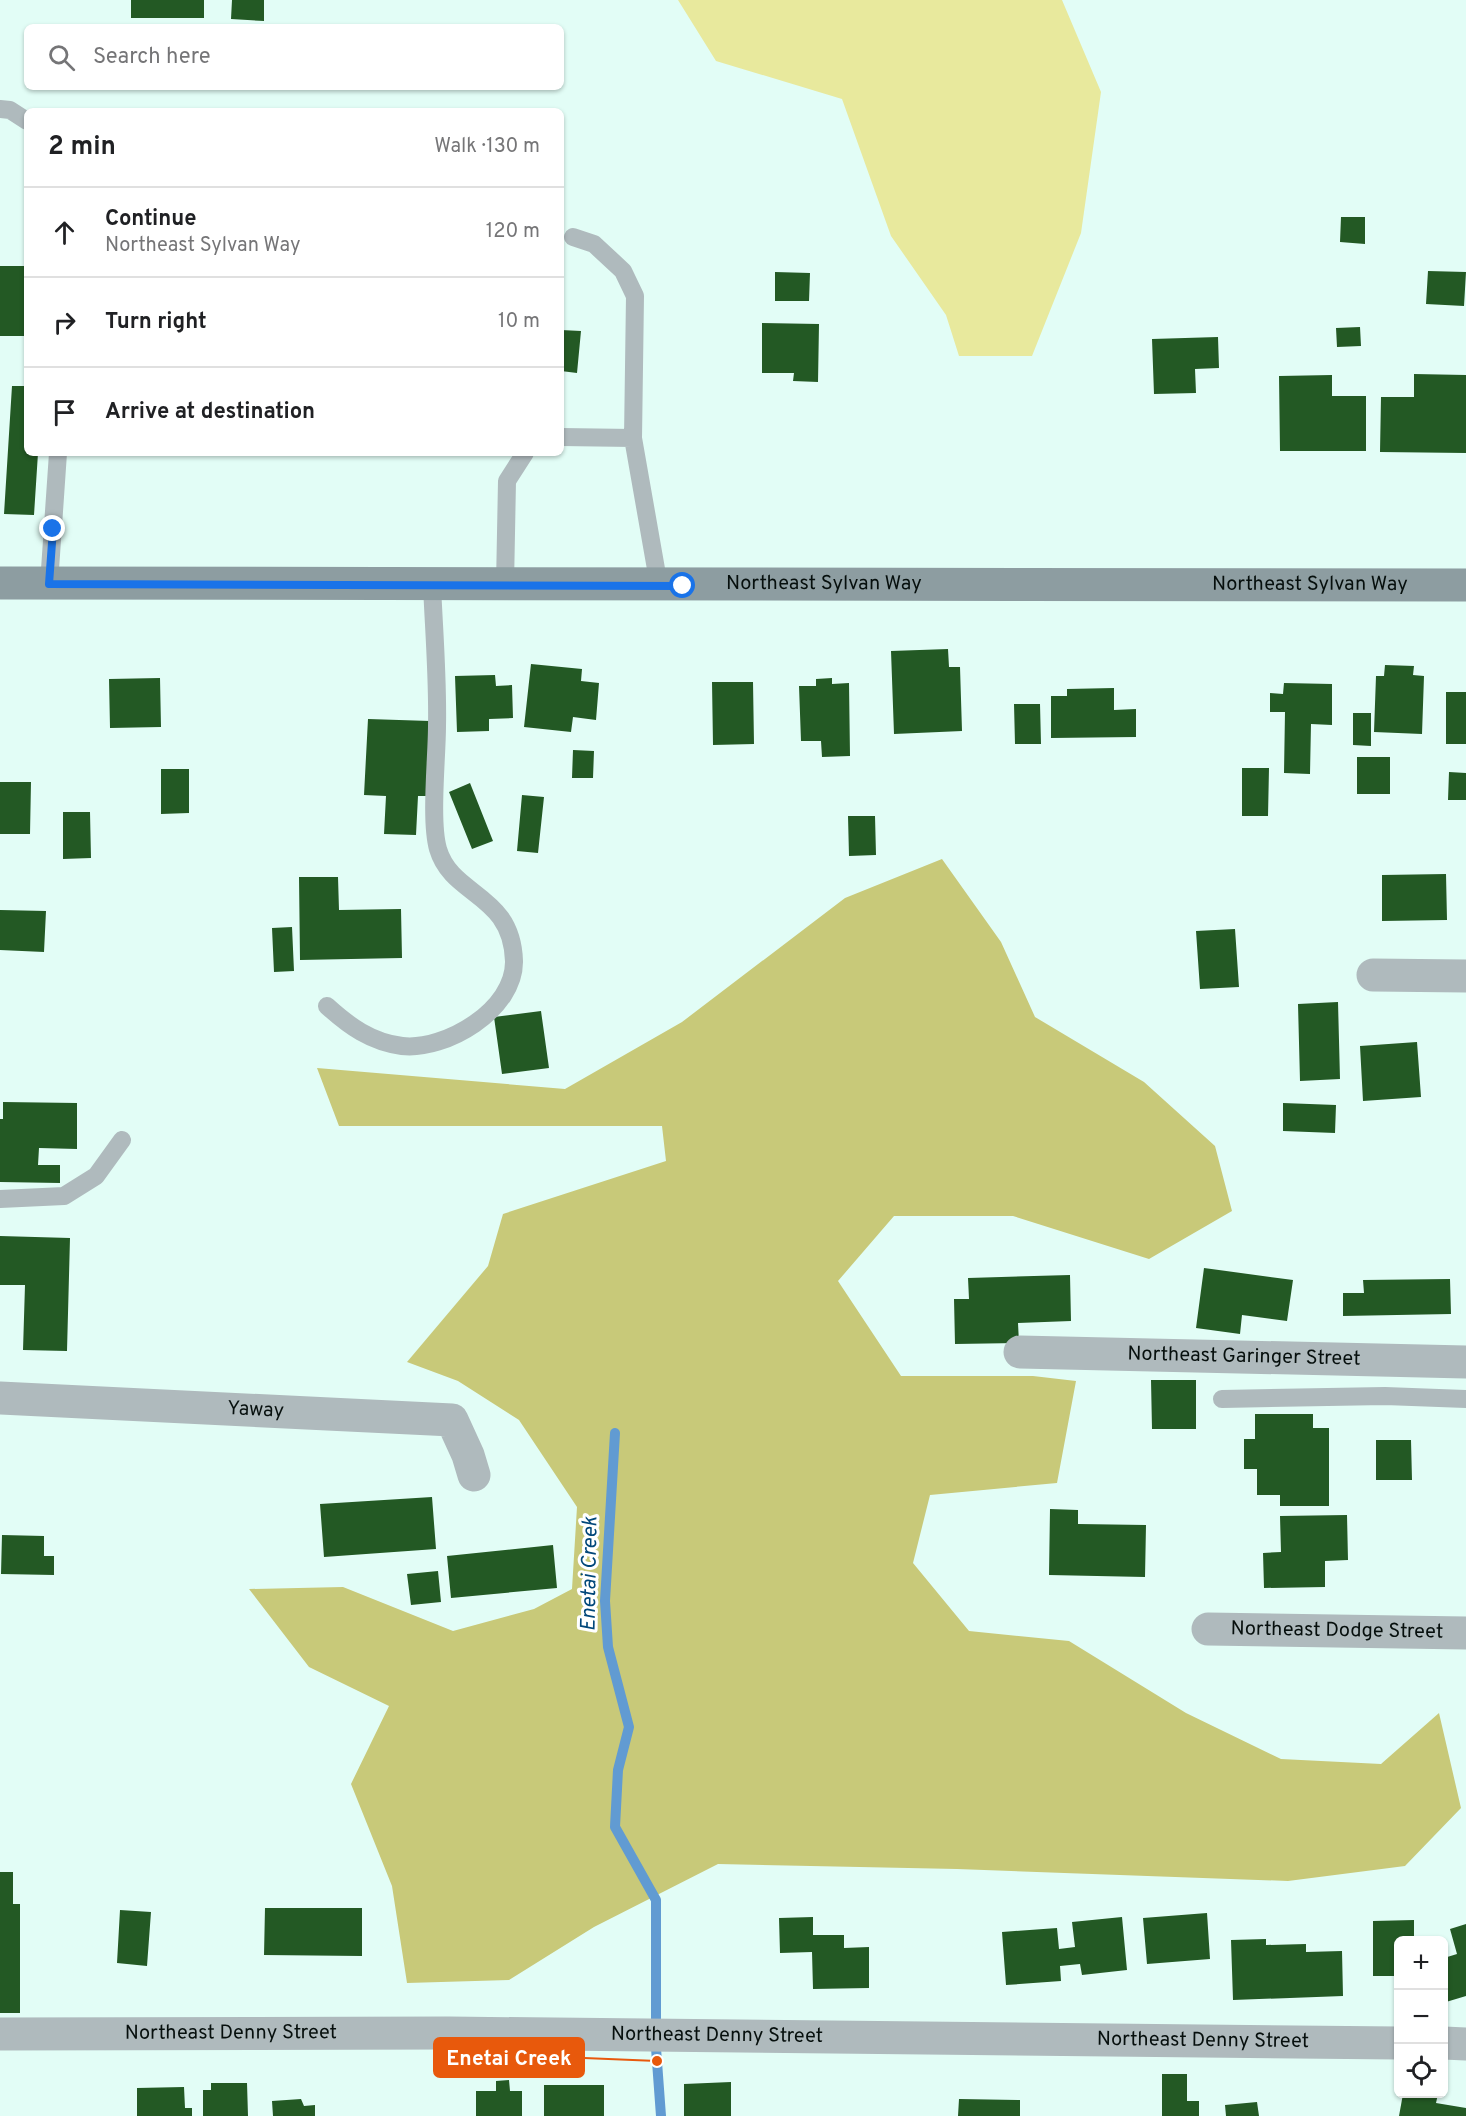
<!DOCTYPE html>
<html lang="en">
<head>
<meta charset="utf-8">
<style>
  body { margin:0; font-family:Overpass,sans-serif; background:#f6f6f6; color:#202124 }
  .controls { position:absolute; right:18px; bottom:18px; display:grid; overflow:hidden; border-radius:9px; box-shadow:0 2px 4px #0004 }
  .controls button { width:54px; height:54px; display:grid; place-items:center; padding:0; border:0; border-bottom:2px solid #e0e0e0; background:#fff; color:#202124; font:30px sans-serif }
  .stop { position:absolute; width:18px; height:18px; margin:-14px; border:4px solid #1a73e8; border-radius:50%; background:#fff }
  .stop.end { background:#1a73e8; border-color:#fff; box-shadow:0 2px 6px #0008 }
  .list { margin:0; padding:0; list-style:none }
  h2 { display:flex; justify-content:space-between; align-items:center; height:78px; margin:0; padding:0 24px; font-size:26px }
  h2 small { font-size:20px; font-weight:400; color:#757577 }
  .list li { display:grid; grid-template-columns:39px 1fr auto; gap:18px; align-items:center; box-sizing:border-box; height:90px; padding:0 24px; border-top:2px solid #e0e0e0 }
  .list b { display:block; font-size:22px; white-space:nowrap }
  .list p { margin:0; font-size:20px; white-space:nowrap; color:#757577 }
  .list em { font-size:20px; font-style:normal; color:#757577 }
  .icon { flex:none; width:33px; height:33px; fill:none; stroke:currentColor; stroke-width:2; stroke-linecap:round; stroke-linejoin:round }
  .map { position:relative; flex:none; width:1466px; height:2116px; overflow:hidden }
  .search { position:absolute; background:#fff; box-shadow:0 2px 4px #0004; left:24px; top:24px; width:540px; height:66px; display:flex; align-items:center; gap:15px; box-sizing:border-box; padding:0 21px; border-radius:9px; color:#757577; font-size:22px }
  .panel { position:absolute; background:#fff; box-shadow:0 2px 4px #0004; left:24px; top:108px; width:540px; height:348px; border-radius:9px }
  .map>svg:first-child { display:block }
  .green { fill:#e8e99d }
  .forest { fill:#c8c979 }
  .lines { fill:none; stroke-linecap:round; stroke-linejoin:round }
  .stream { stroke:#619bd2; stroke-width:10 }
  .building { fill:#235924 }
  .lane { stroke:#afbabd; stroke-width:18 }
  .street { stroke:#afbabd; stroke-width:33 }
  .secondary { stroke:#8d9da1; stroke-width:33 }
  .route { stroke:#1a73e8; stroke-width:8 }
  .labels { text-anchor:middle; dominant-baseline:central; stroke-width:6; stroke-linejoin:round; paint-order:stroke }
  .street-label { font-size:20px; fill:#060f0d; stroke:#fff }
  .water-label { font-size:21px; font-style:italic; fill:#00477a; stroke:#fff }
  .leader { fill:none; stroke:#e8590c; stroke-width:2 }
  .callout-dot { fill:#e8590c; stroke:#fff; stroke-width:2 }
  .callout { fill:#e8590c; stroke:#e8590c; stroke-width:2 }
  .callout-label { font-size:21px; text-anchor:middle; font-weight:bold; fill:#fff }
</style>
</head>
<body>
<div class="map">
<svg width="1466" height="2116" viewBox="0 0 1466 2116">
  <rect width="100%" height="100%" fill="#e2fdf6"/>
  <path class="green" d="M 678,0 L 1062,0 L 1101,92 L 1081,233 L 1032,356 L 959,356 L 946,315 L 891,236 L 842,99 L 716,61 Z"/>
  <path class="forest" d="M 942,859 L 1001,942 L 1035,1017 L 1144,1082 L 1215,1146 L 1232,1211 L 1149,1259 L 1013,1216 L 894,1216 L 838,1281 L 901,1376 L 1033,1376 L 1076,1381 L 1057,1483 L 930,1495 L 913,1563 L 969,1631 L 1069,1641 L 1186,1713 L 1281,1759 L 1381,1764 L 1439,1713 L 1461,1808 L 1405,1866 L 1288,1881 L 957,1869 L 718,1864 L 594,1927 L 509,1980 L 407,1983 L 392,1886 L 351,1784 L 389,1706 L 309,1667 L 249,1589 L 343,1587 L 453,1631 L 534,1609 L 572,1589 L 577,1507 L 519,1420 L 458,1381 L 407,1362 L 488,1266 L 503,1214 L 666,1161 L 662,1126 L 339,1126 L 317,1068 L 565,1089 L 682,1022 L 845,898 Z"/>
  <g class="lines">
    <path class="stream" d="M 615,1433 L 605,1601 L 608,1647 L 629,1727 L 618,1770 L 615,1827 L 656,1900 L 656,2025
      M 656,2048 L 661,2116"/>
  </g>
  <path class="building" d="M 131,0 L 204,0 L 204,18 L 131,18 Z
    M 232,0 L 264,0 L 264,21 L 231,19 Z
    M 1341,217 L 1365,217 L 1365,244 L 1340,242 Z
    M 0,266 L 27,266 L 27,336 L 0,336 Z
    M 1428,271 L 1466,272 L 1464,306 L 1426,304 Z
    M 775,272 L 810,273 L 809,301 L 775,301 Z
    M 762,323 L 819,324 L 818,382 L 793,381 L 794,373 L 762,373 Z
    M 1360,327 L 1361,346 L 1337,347 L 1336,328 Z
    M 561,330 L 581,331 L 577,373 L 561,371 Z
    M 1218,337 L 1219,368 L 1195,369 L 1196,393 L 1154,394 L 1152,339 Z
    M 1414,374 L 1466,375 L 1466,453 L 1380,452 L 1381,397 L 1414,397 Z
    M 1332,375 L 1332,396 L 1366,396 L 1366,451 L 1280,451 L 1279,376 Z
    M 12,386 L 27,386 L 27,453 L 38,453 L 34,515 L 4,514 Z
    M 948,649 L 949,667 L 960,667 L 962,731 L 894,734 L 891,651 Z
    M 531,664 L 582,669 L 581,681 L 599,683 L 596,720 L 573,717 L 571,732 L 524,727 Z
    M 1385,665 L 1414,666 L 1413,675 L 1424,676 L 1422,734 L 1374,732 L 1376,676 L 1384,676 Z
    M 495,675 L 496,686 L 512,685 L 513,718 L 489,719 L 489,731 L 457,732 L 455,676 Z
    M 160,678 L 161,727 L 110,728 L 109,679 Z
    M 832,678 L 832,684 L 849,683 L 850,756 L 822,757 L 821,741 L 801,741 L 799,686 L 816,686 L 816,679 Z
    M 712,682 L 753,682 L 754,744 L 713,745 Z
    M 1284,683 L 1332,684 L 1332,725 L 1311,724 L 1310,774 L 1284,773 L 1285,712 L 1270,712 L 1270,693 L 1283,694 Z
    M 1114,688 L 1114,710 L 1136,709 L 1136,737 L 1051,738 L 1051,696 L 1067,696 L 1067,689 Z
    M 1446,692 L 1466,692 L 1466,744 L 1446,744 Z
    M 1014,704 L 1040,704 L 1041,744 L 1015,744 Z
    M 1353,713 L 1371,713 L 1371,746 L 1353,745 Z
    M 368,719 L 430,721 L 426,796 L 418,796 L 416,835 L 384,834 L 386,796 L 364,795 Z
    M 573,750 L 594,751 L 593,778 L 572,778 Z
    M 1357,757 L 1390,757 L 1390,794 L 1357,794 Z
    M 1242,768 L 1269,768 L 1268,816 L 1242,816 Z
    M 161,769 L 189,769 L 189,813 L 161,814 Z
    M 1449,772 L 1466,773 L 1466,800 L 1448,800 Z
    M 0,782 L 31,782 L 30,834 L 0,834 Z
    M 470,783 L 493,841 L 472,849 L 449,792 Z
    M 522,795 L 544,797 L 538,853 L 517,851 Z
    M 63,812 L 90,812 L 91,858 L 63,859 Z
    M 848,816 L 875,816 L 876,855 L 849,856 Z
    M 1446,874 L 1447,920 L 1382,921 L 1382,875 Z
    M 299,877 L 338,877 L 339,910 L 401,909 L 402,958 L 300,960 Z
    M 0,910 L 46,911 L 44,952 L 0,950 Z
    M 292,927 L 294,971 L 274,972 L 272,928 Z
    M 1235,929 L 1239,987 L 1200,989 L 1196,931 Z
    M 1338,1002 L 1340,1079 L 1300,1081 L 1298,1004 Z
    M 541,1011 L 549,1068 L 502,1074 L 494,1017 Z
    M 1417,1042 L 1421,1097 L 1363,1101 L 1360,1046 Z
    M 3,1102 L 77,1103 L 77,1149 L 39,1148 L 38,1165 L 60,1165 L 60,1183 L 0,1182 L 0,1119 L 3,1119 Z
    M 1283,1103 L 1336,1105 L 1335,1133 L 1283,1131 Z
    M 0,1236 L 70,1238 L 67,1351 L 23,1350 L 25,1285 L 0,1285 Z
    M 1204,1268 L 1293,1280 L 1287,1321 L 1242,1315 L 1240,1334 L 1196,1328 Z
    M 1070,1275 L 1071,1321 L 1018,1323 L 1019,1343 L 955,1344 L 954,1299 L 969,1299 L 968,1278 Z
    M 1450,1279 L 1451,1314 L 1343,1316 L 1343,1293 L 1364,1293 L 1363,1280 Z
    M 1151,1380 L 1196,1380 L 1196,1429 L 1152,1429 Z
    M 1255,1414 L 1313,1414 L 1313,1428 L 1329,1428 L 1329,1506 L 1280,1506 L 1280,1495 L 1257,1495 L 1257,1469 L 1244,1469 L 1244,1439 L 1255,1439 Z
    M 1376,1440 L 1411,1440 L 1412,1480 L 1376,1480 Z
    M 432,1497 L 436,1549 L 324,1557 L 320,1504 Z
    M 1050,1509 L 1078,1510 L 1078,1524 L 1146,1525 L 1145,1577 L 1049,1575 Z
    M 1347,1515 L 1348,1560 L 1325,1561 L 1325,1587 L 1264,1588 L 1263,1553 L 1281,1552 L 1280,1516 Z
    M 2,1535 L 44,1536 L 44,1556 L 54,1556 L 54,1575 L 1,1574 Z
    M 553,1545 L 557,1588 L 451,1598 L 447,1556 Z
    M 438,1571 L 441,1602 L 411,1605 L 407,1574 Z
    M 0,1872 L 13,1872 L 13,1904 L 20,1904 L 20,2013 L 0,2013 Z
    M 265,1908 L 362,1908 L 362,1956 L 264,1955 Z
    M 120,1910 L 151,1912 L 147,1966 L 117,1963 Z
    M 1207,1913 L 1210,1959 L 1147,1964 L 1143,1918 Z
    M 813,1917 L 813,1935 L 844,1935 L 844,1948 L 869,1947 L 869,1988 L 813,1989 L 812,1952 L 780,1953 L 779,1918 Z
    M 1122,1917 L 1127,1970 L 1082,1975 L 1080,1964 L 1060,1966 L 1061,1981 L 1006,1985 L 1002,1932 L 1057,1928 L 1059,1949 L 1075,1947 L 1072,1922 Z
    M 1414,1920 L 1414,1940 L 1398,1940 L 1398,1976 L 1373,1976 L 1373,1921 Z
    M 1466,1924 L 1466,1996 L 1446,2002 L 1444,1958 L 1457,1954 L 1450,1929 Z
    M 1266,1939 L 1266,1945 L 1306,1944 L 1306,1952 L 1342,1951 L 1343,1996 L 1233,2000 L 1231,1940 Z
    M 1162,2074 L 1187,2074 L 1187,2101 L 1199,2101 L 1199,2116 L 1162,2116 Z
    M 509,2080 L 510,2091 L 522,2091 L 522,2116 L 476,2116 L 476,2091 L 496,2091 L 496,2081 Z
    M 731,2082 L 731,2116 L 684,2116 L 684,2084 Z
    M 211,2083 L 247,2083 L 248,2116 L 203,2116 L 203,2090 L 211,2090 Z
    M 544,2085 L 604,2085 L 604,2116 L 544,2116 Z
    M 184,2087 L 185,2108 L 192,2108 L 192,2116 L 137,2116 L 137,2088 Z
    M 1403,2094 L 1438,2094 L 1436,2103 L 1466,2108 L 1466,2116 L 1399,2116 Z
    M 301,2099 L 304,2106 L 315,2105 L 315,2116 L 273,2116 L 272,2101 Z
    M 959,2099 L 1020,2100 L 1020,2116 L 958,2116 Z
    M 1257,2102 L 1259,2116 L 1226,2116 L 1225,2105 Z"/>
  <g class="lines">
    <path class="lane" d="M 0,109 L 10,110 L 27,121
      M 573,237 L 594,244 L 623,271 L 635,296 L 633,438 L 659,586
      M 561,437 L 633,438
      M 49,584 L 58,453
      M 505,585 L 507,481 L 525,453
      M 327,1006 C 349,1026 371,1042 402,1046 C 445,1051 515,1010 514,961 C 512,893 452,897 438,849 C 430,821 437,757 437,726 C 438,679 434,632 432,585
      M 0,1199 L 64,1196 L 96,1176 L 122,1140
      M 1222,1399 L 1385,1396 L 1466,1399"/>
    <g class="street">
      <path d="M 1373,975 L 1466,976"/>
      <path id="s1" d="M 1020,1352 L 1466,1362"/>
      <path id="s2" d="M 0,1398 L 452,1420 L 468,1455 L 474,1475"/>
      <path id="s3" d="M 1208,1629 L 1466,1633"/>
      <path id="s4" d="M 0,2034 L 449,2033 L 1398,2043"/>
      <path d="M 1444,2043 L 1466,2044"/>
    </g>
    <path class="secondary" id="s5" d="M 0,583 L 1466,585"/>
  </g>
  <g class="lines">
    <path class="route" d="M 53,529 L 49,584 L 683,586"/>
  </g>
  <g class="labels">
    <g class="street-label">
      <text stroke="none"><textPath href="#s5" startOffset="824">Northeast Sylvan Way</textPath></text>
      <text stroke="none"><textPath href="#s5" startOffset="1310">Northeast Sylvan Way</textPath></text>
      <text stroke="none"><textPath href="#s1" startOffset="224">Northeast Garinger Street</textPath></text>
      <text stroke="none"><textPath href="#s2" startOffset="256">Yaway</textPath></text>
      <text stroke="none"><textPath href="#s3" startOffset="129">Northeast Dodge Street</textPath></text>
      <text stroke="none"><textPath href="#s4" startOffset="231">Northeast Denny Street</textPath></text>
      <text stroke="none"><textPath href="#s4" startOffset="717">Northeast Denny Street</textPath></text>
      <text stroke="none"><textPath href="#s4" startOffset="1203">Northeast Denny Street</textPath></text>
    </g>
    <g class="water-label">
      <text transform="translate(590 1574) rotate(-89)">Enetai Creek</text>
    </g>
  </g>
  <path class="leader" d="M657 2061L584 2058"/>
  <circle class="callout-dot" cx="657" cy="2061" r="6"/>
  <rect class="callout" x="434" y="2038" width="150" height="39" rx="6"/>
  <g class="callout-label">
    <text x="509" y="2065">Enetai Creek</text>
  </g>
</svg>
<div class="controls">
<button>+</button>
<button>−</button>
<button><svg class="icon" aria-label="locate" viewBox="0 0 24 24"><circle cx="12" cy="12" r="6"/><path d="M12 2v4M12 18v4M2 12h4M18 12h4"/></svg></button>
</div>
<div class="stop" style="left:683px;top:586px"></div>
<div class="stop end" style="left:53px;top:529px"></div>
<div class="search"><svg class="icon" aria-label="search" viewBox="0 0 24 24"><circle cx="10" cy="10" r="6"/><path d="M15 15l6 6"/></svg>Search here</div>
<section class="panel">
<h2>2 min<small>Walk · 130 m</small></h2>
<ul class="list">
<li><svg class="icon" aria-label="ahead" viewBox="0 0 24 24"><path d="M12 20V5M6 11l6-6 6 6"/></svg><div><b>Continue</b><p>Northeast Sylvan Way</p></div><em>120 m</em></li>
<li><svg class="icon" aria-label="right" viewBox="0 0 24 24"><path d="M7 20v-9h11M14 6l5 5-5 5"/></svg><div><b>Turn right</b></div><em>10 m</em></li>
<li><svg class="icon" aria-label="arrive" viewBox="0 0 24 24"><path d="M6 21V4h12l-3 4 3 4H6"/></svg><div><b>Arrive at destination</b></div></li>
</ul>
</section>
</div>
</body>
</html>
